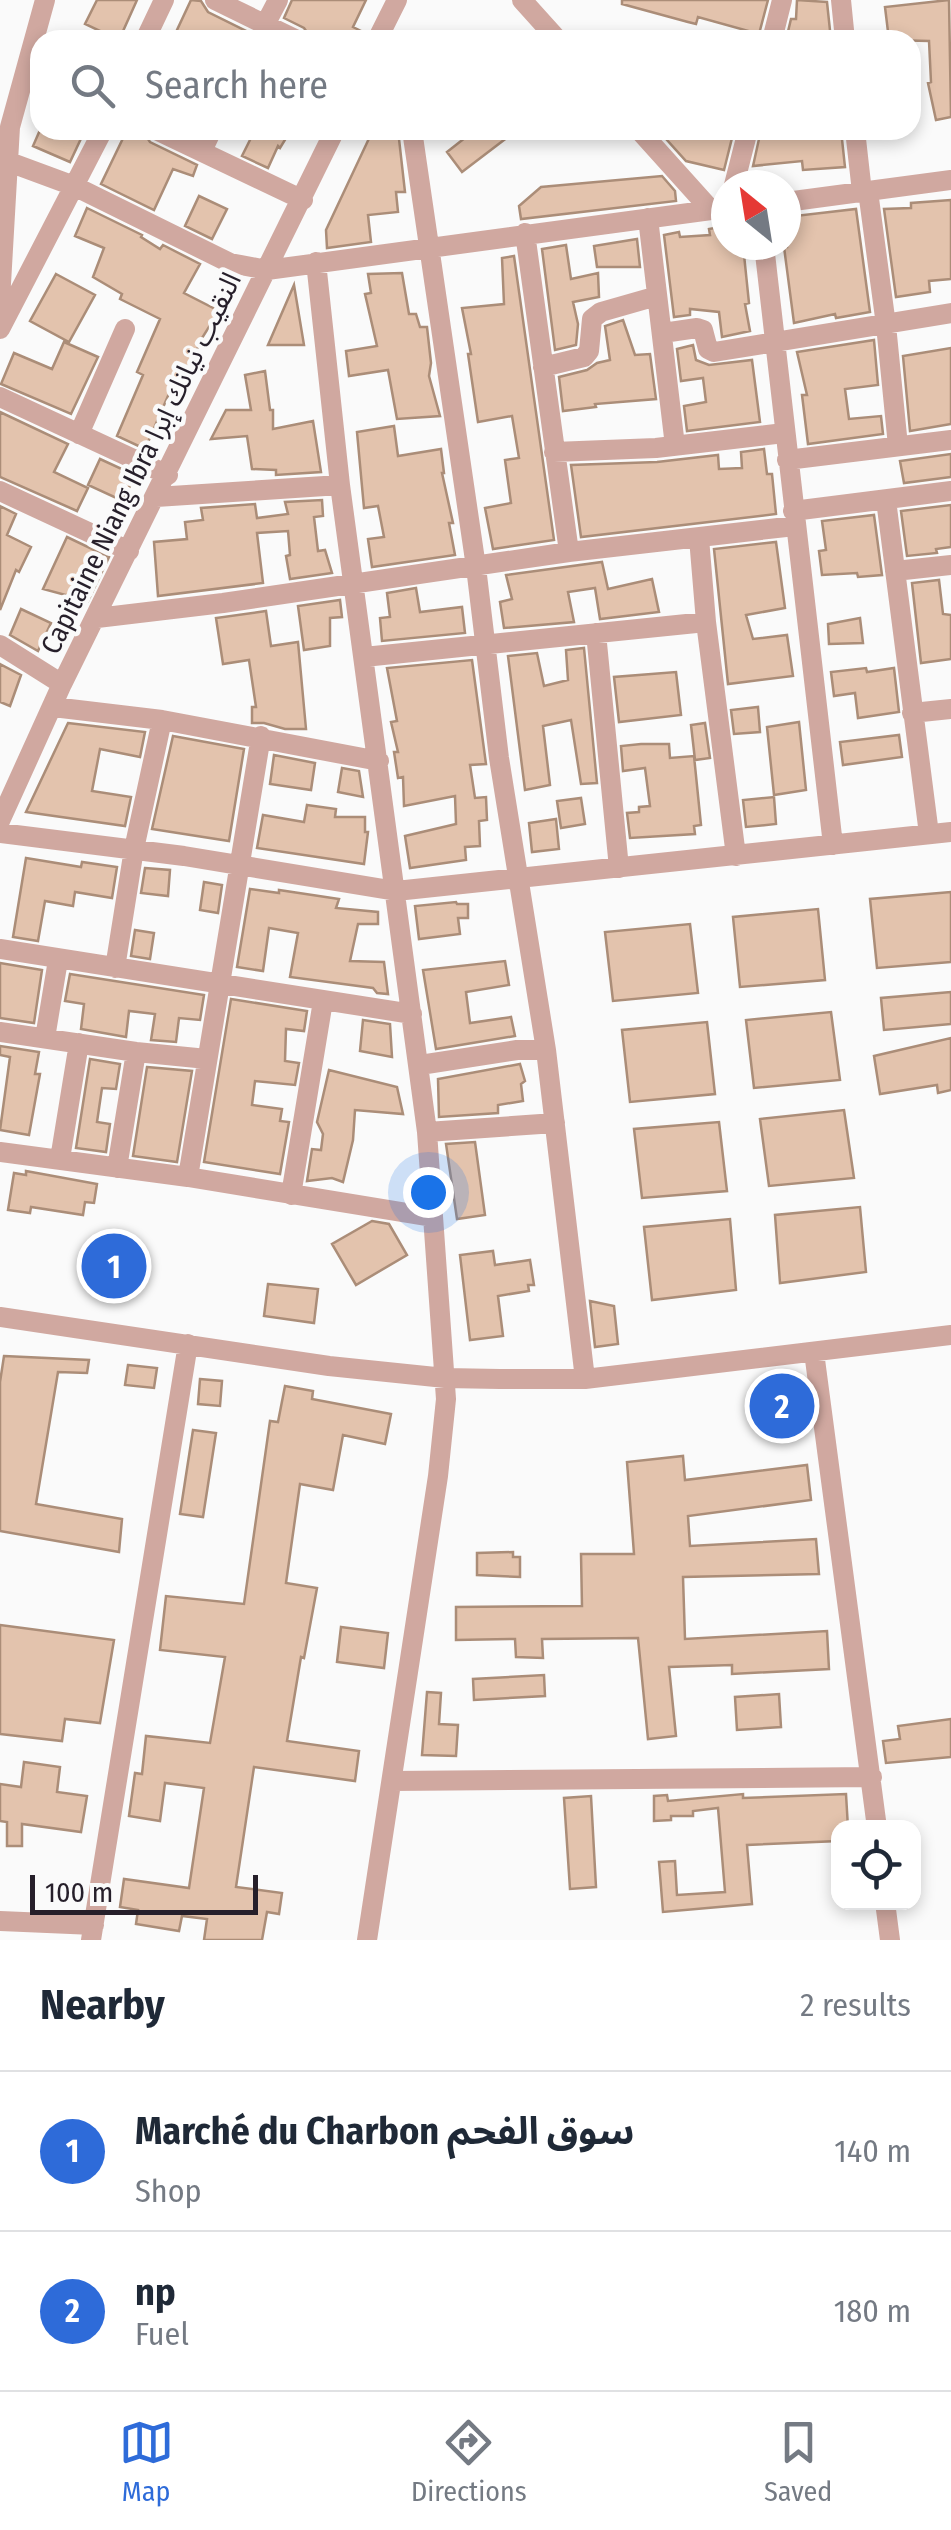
<!DOCTYPE html>
<html lang="en">
<head>
<meta charset="utf-8">
<style>
  body { margin:0; font-family:"Fira Sans Condensed","Noto Sans Arabic",sans-serif; background:#f6f6f7; color:#1f2937 }
  .controls { position:absolute; right:30px; bottom:30px; display:grid; overflow:hidden; border-radius:20px; box-shadow:0 5px 15px #0003 }
  .controls button { width:90px; height:90px; display:grid; place-items:center; padding:0; border:0; border-bottom:2px solid #e0e1e3; background:#fff; color:#1f2937; font:50px sans-serif }
  .compass { position:absolute; left:711px; top:170px; width:90px; height:90px; border-radius:50%; background:#fff; box-shadow:0 5px 15px #0003; rotate:330deg }
  .scale { position:absolute; left:30px; bottom:25px; width:228px; box-sizing:border-box; padding-left:10px; border:5px solid #261f2a; border-top:0; font-size:28px; line-height:35px; white-space:nowrap; color:#261f2a; -webkit-text-stroke:8px #fafafa; paint-order:stroke }
  .you { position:absolute; left:428px; top:1192px; width:35px; height:35px; margin:-25px; border:8px solid #fff; border-radius:50%; background:#1a73e8; box-shadow:0 0 0 15px #1a73e833 }
  .badge { display:grid; place-items:center; width:65px; height:65px; border-radius:50%; background:#2e6bd9; color:#fff; font-size:32px; font-weight:700 }
  .pin { position:absolute; translate:-50% -50%; border:5px solid #fff; box-shadow:0 2px 10px #0006 }
  .list { margin:0; padding:0; list-style:none }
  h2 { display:flex; justify-content:space-between; align-items:center; height:130px; margin:0; padding:0 40px; font-size:42px }
  h2 small { font-size:32px; font-weight:400; color:#747a83 }
  .list li { display:grid; grid-template-columns:65px 1fr auto; gap:30px; align-items:center; box-sizing:border-box; height:160px; padding:0 40px; border-top:2px solid #e0e1e3 }
  .list b { display:block; font-size:38px; white-space:nowrap }
  .list p { margin:0; font-size:32px; white-space:nowrap; color:#747a83 }
  .list em { font-size:32px; font-style:normal; color:#747a83 }
  .icon { flex:none; width:55px; height:55px; fill:none; stroke:currentColor; stroke-width:2; stroke-linecap:round; stroke-linejoin:round }
  .map { position:relative; flex:none; width:951px; height:1940px; overflow:hidden }
  .search { position:absolute; background:#fff; box-shadow:0 5px 15px #0003; left:30px; right:30px; top:30px; height:110px; display:flex; align-items:center; gap:25px; box-sizing:border-box; padding:0 35px; border-radius:30px; color:#747a83; font-size:38px }
  .sheet { height:450px; background:#fff }
  nav { display:flex; justify-content:space-around; align-items:center; box-sizing:border-box; height:140px; border-top:2px solid #e0e1e3; background:#fff; font-size:28px; color:#747a83 }
  nav a { display:grid; justify-items:center; gap:5px }
  nav .on { color:#2e6bd9 }
  .map>svg:first-child { display:block }
  .building { fill:#e3c3ad; stroke:#ab8d78; stroke-width:2.5 }
  .lines { fill:none; stroke-linecap:round; stroke-linejoin:round }
  .minor { stroke:#d0a8a0; stroke-width:20 }
  .labels { text-anchor:middle; dominant-baseline:central; stroke-width:9; stroke-linejoin:round; paint-order:stroke }
  .street-label { font-size:28px; fill:#261f2a; stroke:#fafafa }
</style>
</head>
<body>
<div class="map">
<svg width="951" height="1940" viewBox="0 0 951 1940">
  <rect width="100%" height="100%" fill="#fafafa"/>
  <path class="building" d="M 97,0 L 137,0 L 119,40 L 85,24 Z
    M 191,0 L 201,1 L 208,12 L 246,31 L 243,40 L 198,40 L 177,30 Z
    M 292,0 L 366,0 L 353,27 L 361,31 L 356,40 L 311,38 L 304,28 L 284,18 Z
    M 622,0 L 768,0 L 759,34 L 698,17 L 696,24 L 688,22 L 622,4 Z
    M 797,0 L 827,2 L 831,40 L 786,40 L 791,19 L 796,19 Z
    M 949,0 L 951,117 L 936,120 L 928,83 L 931,82 L 929,41 L 889,40 L 885,7 Z
    M 40,130 L 85,130 L 70,162 L 33,146 Z
    M 127,130 L 142,130 L 150,142 L 197,165 L 193,176 L 173,169 L 154,210 L 101,184 Z
    M 255,130 L 291,130 L 280,148 L 278,146 L 268,168 L 242,156 Z
    M 373,130 L 398,130 L 405,192 L 396,192 L 398,212 L 368,215 L 371,242 L 327,248 L 326,230 Z
    M 475,130 L 517,130 L 462,172 L 447,152 Z
    M 658,130 L 734,130 L 724,170 L 686,161 Z
    M 761,130 L 841,130 L 845,167 L 803,170 L 802,161 L 753,166 Z
    M 662,176 L 675,191 L 676,201 L 521,219 L 519,206 L 541,187 Z
    M 199,196 L 227,209 L 212,239 L 185,226 Z
    M 951,200 L 951,279 L 929,281 L 930,292 L 896,297 L 884,209 L 911,208 L 911,203 Z
    M 87,208 L 142,235 L 141,237 L 160,249 L 163,245 L 200,264 L 184,293 L 219,311 L 202,338 L 178,393 L 171,389 L 145,449 L 117,436 L 143,375 L 137,372 L 160,319 L 120,299 L 122,294 L 93,277 L 104,248 L 75,236 Z
    M 856,209 L 870,312 L 836,318 L 835,314 L 794,323 L 784,247 L 787,247 L 786,217 Z
    M 726,226 L 726,245 L 743,245 L 749,303 L 745,304 L 750,331 L 722,337 L 719,312 L 690,309 L 690,315 L 674,317 L 664,235 L 679,232 L 680,237 L 710,235 L 709,229 Z
    M 637,239 L 640,267 L 597,267 L 594,246 Z
    M 566,245 L 571,279 L 598,273 L 599,297 L 573,302 L 578,324 L 576,345 L 555,350 L 542,249 Z
    M 514,256 L 554,540 L 493,549 L 485,508 L 511,503 L 505,460 L 519,458 L 512,416 L 478,422 L 468,354 L 471,354 L 462,308 L 504,304 L 502,258 Z
    M 402,273 L 409,314 L 416,314 L 420,327 L 427,327 L 431,363 L 429,376 L 440,416 L 397,419 L 388,370 L 349,376 L 346,351 L 377,346 L 365,294 L 371,293 L 368,274 Z
    M 56,274 L 95,295 L 69,342 L 30,321 Z
    M 294,285 L 304,345 L 268,345 Z
    M 623,320 L 635,355 L 650,354 L 656,399 L 595,404 L 596,407 L 563,411 L 559,377 L 587,370 L 597,363 L 610,360 L 605,326 Z
    M 874,340 L 878,385 L 845,389 L 849,419 L 881,416 L 883,434 L 808,444 L 802,395 L 807,395 L 797,352 Z
    M 64,342 L 98,357 L 71,414 L 1,384 L 14,353 L 52,369 Z
    M 693,345 L 696,360 L 709,365 L 752,360 L 760,422 L 687,431 L 684,406 L 706,402 L 703,378 L 681,381 L 677,349 Z
    M 951,348 L 951,424 L 910,431 L 903,356 Z
    M 265,371 L 270,410 L 273,410 L 273,429 L 313,421 L 321,472 L 276,475 L 276,470 L 252,469 L 247,436 L 211,439 L 226,410 L 251,410 L 245,375 Z
    M 0,412 L 68,444 L 54,472 L 88,488 L 77,511 L 0,477 Z
    M 394,426 L 398,456 L 441,449 L 444,473 L 442,473 L 453,523 L 449,523 L 455,555 L 372,567 L 368,539 L 384,537 L 378,506 L 364,508 L 357,432 Z
    M 764,449 L 767,474 L 772,474 L 776,514 L 581,537 L 571,465 L 657,462 L 718,455 L 719,469 L 742,468 L 741,452 Z
    M 951,454 L 951,477 L 904,483 L 900,461 Z
    M 100,459 L 135,475 L 123,501 L 88,485 Z
    M 322,500 L 323,516 L 314,517 L 318,551 L 325,550 L 332,573 L 290,579 L 286,556 L 290,555 L 288,531 L 257,533 L 263,583 L 158,596 L 154,542 L 187,539 L 185,522 L 203,520 L 201,508 L 255,504 L 257,518 L 288,514 L 285,502 Z
    M 951,505 L 951,547 L 936,549 L 937,553 L 907,556 L 901,511 Z
    M 0,506 L 16,514 L 7,535 L 31,547 L 19,572 L 16,570 L 0,610 Z
    M 874,515 L 882,575 L 858,577 L 857,573 L 822,575 L 819,551 L 826,550 L 822,521 Z
    M 67,537 L 109,557 L 88,601 L 43,589 Z
    M 776,542 L 785,608 L 746,615 L 753,639 L 787,635 L 793,676 L 728,684 L 714,549 Z
    M 602,562 L 608,589 L 652,579 L 659,612 L 600,619 L 595,588 L 568,592 L 574,622 L 504,628 L 500,602 L 512,599 L 506,575 Z
    M 939,580 L 943,614 L 951,615 L 951,659 L 921,663 L 912,583 Z
    M 416,588 L 420,612 L 462,607 L 465,633 L 382,641 L 380,618 L 390,617 L 387,593 Z
    M 340,600 L 342,617 L 330,618 L 330,646 L 304,650 L 298,606 Z
    M 21,609 L 51,623 L 38,651 L 10,635 Z
    M 266,611 L 271,646 L 298,642 L 306,729 L 285,729 L 264,723 L 252,723 L 252,707 L 256,707 L 249,660 L 223,664 L 216,618 Z
    M 860,618 L 863,643 L 829,644 L 828,624 Z
    M 584,648 L 597,783 L 581,784 L 571,720 L 543,726 L 550,785 L 525,790 L 508,656 L 537,653 L 544,686 L 568,680 L 566,650 Z
    M 472,660 L 486,764 L 470,765 L 475,798 L 486,797 L 487,820 L 479,821 L 480,846 L 465,847 L 466,860 L 410,868 L 405,836 L 456,824 L 455,796 L 404,806 L 403,777 L 398,778 L 394,752 L 398,752 L 391,722 L 397,721 L 387,668 Z
    M 0,664 L 21,675 L 10,706 L 0,702 Z
    M 866,668 L 867,672 L 894,668 L 899,712 L 858,718 L 855,693 L 834,696 L 831,672 Z
    M 676,672 L 681,715 L 619,722 L 614,677 Z
    M 758,707 L 760,732 L 734,734 L 731,710 Z
    M 799,722 L 806,790 L 774,795 L 767,727 Z
    M 68,723 L 145,732 L 140,757 L 100,749 L 92,791 L 131,797 L 125,826 L 26,812 Z
    M 705,723 L 710,758 L 695,760 L 691,725 Z
    M 899,735 L 902,757 L 843,765 L 840,742 Z
    M 173,736 L 244,749 L 229,841 L 152,829 Z
    M 641,744 L 669,744 L 670,758 L 694,756 L 701,825 L 694,826 L 695,834 L 630,838 L 627,813 L 639,812 L 639,807 L 650,806 L 645,768 L 623,771 L 621,746 Z
    M 274,755 L 315,763 L 311,790 L 270,784 Z
    M 342,768 L 359,771 L 363,797 L 338,792 Z
    M 774,797 L 776,824 L 746,827 L 743,800 Z
    M 581,798 L 585,824 L 561,828 L 557,801 Z
    M 307,805 L 336,809 L 335,817 L 365,817 L 365,832 L 368,832 L 364,864 L 257,848 L 263,815 L 304,822 Z
    M 556,819 L 559,849 L 532,852 L 529,823 Z
    M 26,858 L 81,867 L 82,862 L 117,867 L 112,898 L 75,892 L 73,906 L 45,901 L 38,941 L 13,937 Z
    M 145,868 L 170,870 L 168,896 L 141,893 Z
    M 204,882 L 222,885 L 218,913 L 200,910 Z
    M 250,889 L 279,893 L 279,890 L 339,899 L 336,908 L 378,912 L 378,924 L 358,924 L 350,961 L 384,962 L 388,994 L 377,993 L 373,988 L 290,977 L 298,933 L 269,928 L 263,971 L 237,967 Z
    M 951,892 L 951,962 L 877,968 L 870,899 Z
    M 456,902 L 457,904 L 468,904 L 468,918 L 458,918 L 460,934 L 419,939 L 415,906 Z
    M 818,909 L 825,980 L 740,987 L 733,917 Z
    M 690,924 L 698,993 L 613,1001 L 605,932 Z
    M 135,930 L 154,933 L 150,959 L 131,956 Z
    M 505,961 L 509,985 L 466,992 L 470,1023 L 511,1017 L 515,1036 L 436,1049 L 423,970 Z
    M 0,963 L 42,970 L 34,1023 L 0,1018 Z
    M 70,974 L 204,995 L 200,1020 L 179,1018 L 176,1042 L 151,1040 L 155,1014 L 129,1011 L 126,1037 L 81,1029 L 84,1004 L 65,1001 Z
    M 951,992 L 951,1024 L 884,1030 L 881,998 Z
    M 231,999 L 307,1011 L 304,1031 L 286,1029 L 285,1061 L 299,1063 L 295,1085 L 255,1081 L 252,1105 L 282,1109 L 280,1121 L 289,1122 L 280,1174 L 204,1162 Z
    M 831,1012 L 840,1080 L 754,1088 L 746,1020 Z
    M 363,1020 L 390,1024 L 392,1057 L 360,1051 Z
    M 707,1022 L 715,1094 L 630,1102 L 622,1030 Z
    M 951,1038 L 951,1090 L 938,1093 L 937,1085 L 880,1094 L 874,1056 Z
    M 0,1046 L 39,1052 L 35,1074 L 40,1074 L 29,1135 L 0,1130 L 10,1057 L 0,1055 Z
    M 90,1059 L 120,1064 L 116,1089 L 102,1088 L 97,1122 L 110,1124 L 106,1152 L 76,1148 Z
    M 520,1064 L 525,1081 L 521,1084 L 523,1101 L 498,1105 L 498,1113 L 439,1117 L 438,1079 Z
    M 147,1067 L 192,1071 L 177,1162 L 133,1156 Z
    M 329,1070 L 397,1087 L 403,1114 L 355,1110 L 353,1140 L 343,1182 L 332,1178 L 307,1181 L 312,1149 L 321,1150 L 323,1134 L 317,1122 Z
    M 844,1110 L 854,1178 L 769,1186 L 760,1119 Z
    M 719,1122 L 727,1191 L 642,1198 L 634,1129 Z
    M 475,1142 L 485,1215 L 457,1219 L 446,1144 Z
    M 26,1171 L 97,1184 L 94,1203 L 85,1202 L 83,1215 L 31,1207 L 30,1213 L 8,1210 L 14,1173 L 26,1175 Z
    M 860,1207 L 866,1272 L 780,1283 L 775,1215 Z
    M 730,1219 L 736,1290 L 652,1300 L 644,1227 Z
    M 372,1221 L 389,1224 L 407,1255 L 356,1285 L 332,1244 Z
    M 493,1251 L 495,1265 L 530,1260 L 534,1285 L 528,1285 L 529,1291 L 498,1296 L 503,1336 L 470,1340 L 460,1255 Z
    M 268,1284 L 318,1289 L 314,1323 L 264,1316 Z
    M 590,1301 L 614,1306 L 618,1344 L 595,1347 Z
    M 4,1356 L 89,1360 L 87,1373 L 58,1372 L 36,1504 L 122,1519 L 119,1552 L 0,1531 L 0,1382 Z
    M 128,1365 L 157,1368 L 154,1388 L 125,1385 Z
    M 200,1379 L 222,1381 L 220,1406 L 198,1404 Z
    M 285,1386 L 313,1391 L 312,1399 L 391,1414 L 385,1444 L 343,1435 L 333,1490 L 300,1484 L 286,1583 L 317,1588 L 304,1658 L 301,1657 L 287,1741 L 359,1751 L 355,1781 L 254,1767 L 236,1887 L 282,1893 L 279,1914 L 267,1912 L 262,1940 L 204,1940 L 207,1919 L 182,1916 L 179,1931 L 136,1924 L 138,1910 L 120,1907 L 124,1879 L 189,1888 L 204,1788 L 165,1783 L 160,1821 L 129,1816 L 135,1773 L 142,1774 L 146,1736 L 210,1743 L 225,1657 L 160,1650 L 166,1596 L 244,1604 L 270,1421 L 278,1422 Z
    M 193,1430 L 216,1433 L 203,1517 L 180,1514 Z
    M 683,1456 L 685,1480 L 807,1465 L 811,1500 L 688,1516 L 690,1546 L 816,1539 L 819,1574 L 683,1577 L 685,1639 L 827,1631 L 829,1669 L 732,1674 L 732,1665 L 669,1667 L 676,1736 L 648,1739 L 638,1638 L 542,1639 L 543,1658 L 516,1657 L 515,1639 L 456,1640 L 456,1607 L 582,1606 L 581,1554 L 634,1554 L 627,1462 Z
    M 513,1552 L 513,1557 L 520,1557 L 520,1577 L 477,1575 L 477,1553 Z
    M 0,1625 L 114,1640 L 100,1723 L 65,1719 L 62,1741 L 0,1734 Z
    M 341,1627 L 388,1633 L 384,1668 L 337,1662 Z
    M 544,1675 L 545,1696 L 474,1700 L 473,1679 Z
    M 427,1692 L 441,1693 L 439,1724 L 458,1725 L 456,1756 L 422,1755 Z
    M 779,1694 L 781,1727 L 737,1730 L 735,1697 Z
    M 951,1719 L 951,1757 L 886,1763 L 883,1741 L 900,1739 L 898,1726 Z
    M 24,1762 L 60,1767 L 57,1792 L 87,1796 L 81,1832 L 22,1824 L 22,1846 L 7,1846 L 7,1822 L 0,1821 L 0,1784 L 21,1787 Z
    M 743,1794 L 743,1798 L 846,1794 L 848,1828 L 838,1828 L 838,1841 L 747,1845 L 752,1904 L 663,1912 L 659,1862 L 675,1861 L 677,1895 L 725,1892 L 718,1808 L 693,1811 L 693,1816 L 671,1816 L 671,1820 L 654,1821 L 654,1796 L 667,1795 L 668,1801 Z
    M 591,1796 L 596,1887 L 570,1889 L 564,1798 Z"/>
  <g class="lines">
    <path class="minor" d="M 215,0 L 297,40
      M 522,0 L 558,40
      M 841,0 L 845,40
      M 145,40 L 164,0
      M 257,40 L 278,0
      M 377,40 L 397,0
      M 772,40 L 782,0
      M 156,130 L 303,200
      M 412,130 L 476,567 L 499,758 L 546,1050 L 585,1379
      M 639,130 L 711,210
      M 855,130 L 862,192
      M 202,151 L 212,130
      M 0,155 L 9,162 L 74,186 L 230,263 L 267,270 L 726,208
      M 734,185 L 748,130
      M 868,191 L 886,325 L 898,446
      M 786,202 L 951,180
      M 648,218 L 675,446
      M 525,233 L 569,552
      M 764,245 L 833,845
      M 316,262 L 340,485 L 427,1132 L 446,1399 L 438,1476 L 367,1940
      M 0,301 L 10,127 L 45,0
      M 0,329 L 103,130
      M 663,333 L 697,328 L 703,330 L 708,349 L 714,352 L 951,313
      M 543,367 L 584,357 L 589,351 L 592,319 L 601,312 L 657,296
      M 0,397 L 168,475
      M 79,434 L 125,329
      M 554,452 L 656,448 L 784,433
      M 787,460 L 951,440
      M 0,491 L 129,551
      M 156,497 L 340,485
      M 886,500 L 929,834
      M 793,511 L 951,491
      M 699,538 L 706,622 L 736,856
      M 895,571 L 951,565
      M 97,618 L 223,603 L 569,552 L 795,526
      M 596,633 L 619,868
      M 0,645 L 62,684
      M 364,657 L 706,622
      M 53,707 L 162,720 L 379,761
      M 912,713 L 951,709
      M 0,821 L 62,684 L 335,130
      M 0,833 L 184,856 L 396,891 L 951,832
      M 0,949 L 412,1014
      M 115,968 L 134,849 L 162,720
      M 0,1032 L 136,1052 L 207,1059
      M 45,1038 L 58,960
      M 420,1065 L 517,1050 L 546,1050
      M 427,1132 L 555,1123
      M 0,1152 L 188,1177 L 432,1217
      M 60,1159 L 79,1043
      M 117,1168 L 136,1052
      M 188,1177 L 261,736
      M 291,1195 L 323,1001
      M 0,1317 L 329,1366 L 445,1378 L 500,1379 L 585,1379 L 951,1335
      M 814,1352 L 877,1828
      M 392,1781 L 872,1777
      M 885,1902 L 890,1940
      M 0,1921 L 94,1925
      M 91,1940 L 188,1344"/>
  </g>
  <g class="labels">
    <g class="street-label">
      <text transform="translate(141 463) rotate(-64)">Capitaine Niang Ibra النقيب نيانك إبرا</text>
    </g>
  </g>
</svg>
<div class="controls">
<button><svg class="icon" aria-label="locate" viewBox="0 0 24 24"><circle cx="12" cy="12" r="6"/><path d="M12 2v4M12 18v4M2 12h4M18 12h4"/></svg></button>
</div>
<svg class="compass" viewBox="-18 -18 36 36"><path d="M0-13l5 13h-10z" fill="#e53935"/><path d="M0 13l5-13h-10z" fill="#747a83"/></svg>
<div class="scale">100 m</div>
<div class="you"></div>
<div class="pin badge" style="left:114px;top:1266px">1</div>
<div class="pin badge" style="left:782px;top:1406px">2</div>
<div class="search"><svg class="icon" aria-label="search" viewBox="0 0 24 24"><circle cx="10" cy="10" r="6"/><path d="M15 15l6 6"/></svg>Search here</div>
</div>
<section class="sheet">
<h2>Nearby<small>2 results</small></h2>
<ul class="list">
<li><span class="badge">1</span><div><b>Marché du Charbon سوق الفحم</b><p>Shop</p></div><em>140 m</em></li>
<li><span class="badge">2</span><div><b>np</b><p>Fuel</p></div><em>180 m</em></li>
</ul>
</section>
<nav>
<a class="on"><svg class="icon" aria-label="map" viewBox="0 0 24 24"><path d="M3 6l6-2 6 2 6-2v14l-6 2-6-2-6 2zM9 4v14M15 6v14"/></svg>Map</a>
<a><svg class="icon" aria-label="directions" viewBox="0 0 24 24"><path d="M12 3l9 9-9 9-9-9zM9 14v-3h6M13 9l2 2-2 2"/></svg>Directions</a>
<a><svg class="icon" aria-label="saved" viewBox="0 0 24 24"><path d="M7 4h10v16l-5-4-5 4z"/></svg>Saved</a>
</nav>
</body>
</html>
